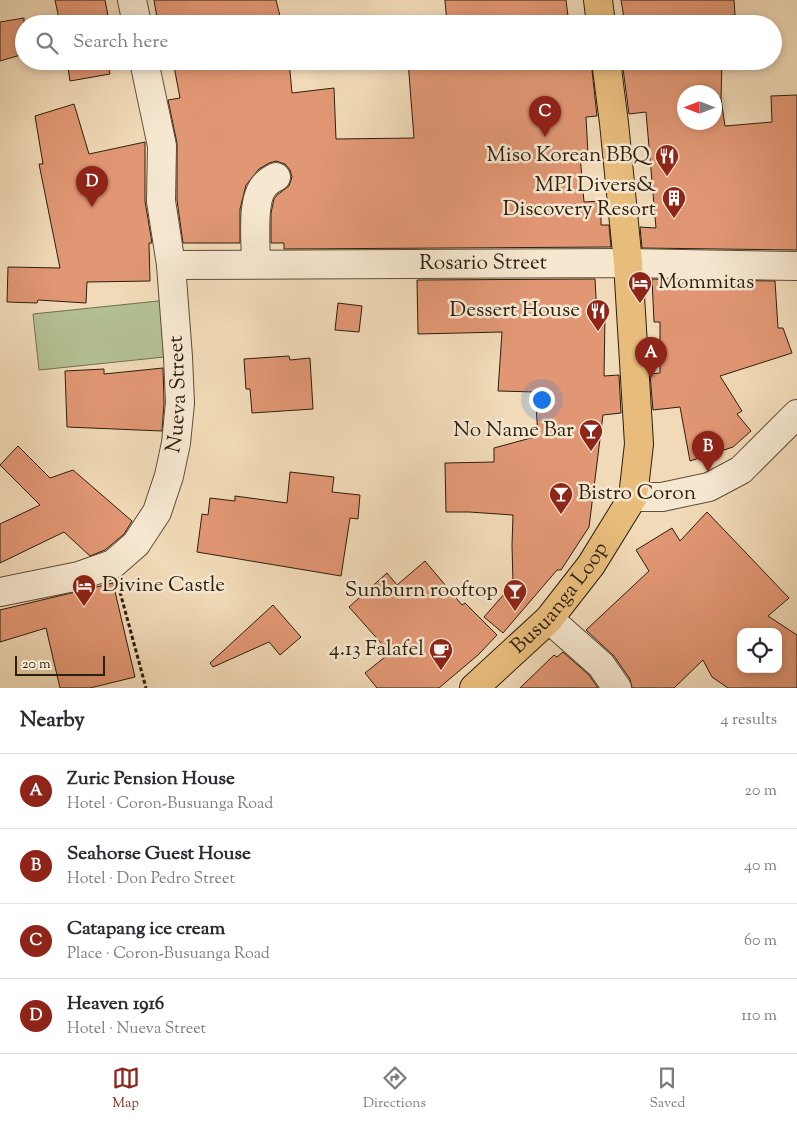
<!DOCTYPE html>
<html lang="en">
<head>
<meta charset="utf-8">
<style>
  body { margin:0; font-family:"Sorts Mill Goudy",serif; background:#f2f2f3; color:#2b2b33 }
  .controls { position:absolute; right:15px; bottom:15px; display:grid; overflow:hidden; border-radius:10px; box-shadow:0 2px 8px #0003 }
  .controls button { width:45px; height:45px; display:grid; place-items:center; padding:0; border:0; border-bottom:1px solid #e1e1e2; background:#fff; color:#2b2b33; font:25px sans-serif }
  .compass { position:absolute; left:677px; top:85px; width:45px; height:45px; border-radius:50%; background:#fff; box-shadow:0 2px 8px #0003; rotate:270deg }
  .scale { position:absolute; left:15px; bottom:12px; width:90px; box-sizing:border-box; padding-left:5px; border:2px solid #2c1f0f; border-top:0; font-size:14px; line-height:18px; white-space:nowrap; color:#2c1f0f; -webkit-text-stroke:4px #f6e7d0; paint-order:stroke }
  .you { position:absolute; left:541px; top:399px; width:18px; height:18px; margin:-12px; border:4px solid #fff; border-radius:50%; background:#1a73e8; box-shadow:0 0 0 8px #1a73e833 }
  .badge { display:grid; place-items:center; width:32px; height:32px; border-radius:50%; background:#8f2418; color:#fff; font-size:16px; font-weight:700 }
  .pin { position:absolute; translate:-50% -41px; filter:drop-shadow(0 1px 2px #0008) }
  .pin::after { content:''; position:absolute; top:26px; width:18px; height:15px; background:inherit; clip-path:polygon(0 0,100% 0,50% 100%) }
  .list { margin:0; padding:0; list-style:none }
  h2 { display:flex; justify-content:space-between; align-items:center; height:65px; margin:0; padding:0 20px; font-size:21px }
  h2 small { font-size:16px; font-weight:400; color:#7c7c81 }
  .list li { display:grid; grid-template-columns:32px 1fr auto; gap:15px; align-items:center; box-sizing:border-box; height:75px; padding:0 20px; border-top:1px solid #e1e1e2 }
  .list b { display:block; font-size:19px; white-space:nowrap }
  .list p { margin:0; font-size:16px; white-space:nowrap; color:#7c7c81 }
  .list em { font-size:16px; font-style:normal; color:#7c7c81 }
  .icon { flex:none; width:28px; height:28px; fill:none; stroke:currentColor; stroke-width:2; stroke-linecap:round; stroke-linejoin:round }
  .map { position:relative; flex:none; width:797px; height:688px; overflow:hidden }
  .search { position:absolute; background:#fff; box-shadow:0 2px 8px #0003; left:15px; right:15px; top:15px; height:55px; display:flex; align-items:center; gap:12px; box-sizing:border-box; padding:0 18px; border-radius:28px; color:#7c7c81; font-size:19px }
  .sheet { height:365px; background:#fff }
  nav { display:flex; justify-content:space-around; align-items:center; box-sizing:border-box; height:70px; border-top:1px solid #e1e1e2; background:#fff; font-size:14px; color:#7c7c81 }
  nav a { display:grid; justify-items:center; gap:2px }
  nav .on { color:#8f2418 }
  .map>svg:first-child { display:block }
  .green { fill:#b4c193; stroke:#707051 }
  .building { fill:#e29774; stroke:#2c1f0f; fill-rule:evenodd }
  .lines { fill:none; stroke-linecap:round; stroke-linejoin:round }
  .minor-casing { stroke:#5d4e39; stroke-width:30 }
  .major-casing { stroke:#2c1f0f; stroke-width:30 }
  .path { stroke:#2c1f0f; stroke-width:3; stroke-dasharray:4 2.5; stroke-linecap:butt }
  .minor { stroke:#f6e7d0; stroke-width:28 }
  .major { stroke:#e8bd7c; stroke-width:28 }
  .labels { text-anchor:middle; dominant-baseline:central; stroke-width:5; stroke-linejoin:round; paint-order:stroke }
  .poi-label { font-size:21px; fill:#2c1f0f; stroke:#f6e7d0; text-anchor:end }
  .street-label { font-size:21px; fill:#2c1f0f; stroke:#f6e7d0 }
</style>
</head>
<body>
<div class="map">
<svg width="797" height="688" viewBox="0 0 797 688">
  <rect width="100%" height="100%" fill="#f1dab7"/>
  <filter id="stains"><feTurbulence type="fractalNoise" baseFrequency=".004" numOctaves="4"/><feColorMatrix values="0 0 0 0 .2 0 0 0 0 .09 0 0 0 0 .02 0 0 0 .5 -.17"/></filter>
  <radialGradient id="worn" r=".72"><stop offset=".6" stop-color="#630" stop-opacity="0"/><stop offset="1" stop-color="#630" stop-opacity=".3"/></radialGradient>
  <path class="green" d="M 168,300 L 174,356 L 39,370 L 33,314 Z"/>
  <path class="building" d="M 55,0 L 105,0 L 109,21 L 100,24 L 60,24 Z
    M 154,0 L 276,0 L 282,24 L 158,24 Z
    M 445,0 L 566,0 L 569,24 L 447,24 Z
    M 621,0 L 734,0 L 735,15 L 671,24 L 625,24 Z
    M 24,18 L 24,54 L 0,61 L 0,22 Z
    M 67,61 L 107,61 L 110,74 L 70,81 Z
    M 173,61 L 289,61 L 292,93 L 334,88 L 336,139 L 414,138 L 408,61 L 591,61 L 597,116 L 586,117 L 588,155 L 580,155 L 584,202 L 601,201 L 601,225 L 609,225 L 611,247 L 284,249 L 284,243 L 271,243 L 271,213 L 274,199 L 277,195 L 289,186 L 292,177 L 290,170 L 285,164 L 276,161 L 269,163 L 259,169 L 246,185 L 240,209 L 240,243 L 183,243 L 177,200 L 177,143 L 168,100 L 180,98 Z
    M 622,61 L 722,61 L 721,99 L 725,126 L 772,122 L 771,96 L 797,95 L 797,250 L 642,248 L 640,227 L 656,228 L 646,112 L 629,114 ZM 684,92 L 714,92 L 714,122 L 684,122 Z
    M 74,104 L 89,154 L 145,142 L 145,201 L 152,243 L 149,243 L 150,281 L 87,282 L 86,303 L 38,300 L 37,303 L 7,302 L 8,267 L 60,268 L 39,164 L 43,164 L 35,116 Z
    M 595,279 L 597,317 L 605,317 L 604,376 L 619,375 L 621,413 L 603,415 L 589,527 L 561,570 L 557,570 L 503,633 L 484,617 L 513,584 L 512,545 L 513,515 L 469,512 L 446,512 L 445,463 L 494,462 L 494,448 L 538,436 L 535,392 L 498,391 L 502,332 L 418,334 L 417,280 Z
    M 652,279 L 775,281 L 778,328 L 783,328 L 792,353 L 720,376 L 742,411 L 737,414 L 751,431 L 733,447 L 690,461 L 680,407 L 653,410 L 650,374 L 660,373 L 660,322 L 654,322 Z
    M 338,303 L 362,306 L 359,332 L 335,330 Z
    M 289,356 L 290,360 L 310,358 L 313,409 L 252,413 L 250,389 L 246,389 L 244,359 Z
    M 163,368 L 164,403 L 162,431 L 67,427 L 65,371 L 104,369 L 104,374 Z
    M 18,446 L 50,478 L 73,470 L 132,521 L 124,534 L 105,550 L 90,556 L 64,532 L 0,563 L 0,524 L 40,505 L 0,465 Z
    M 290,472 L 334,477 L 332,492 L 360,495 L 358,519 L 350,518 L 341,576 L 197,552 L 202,514 L 208,515 L 210,498 L 235,501 L 235,496 L 287,503 Z
    M 707,512 L 789,598 L 768,616 L 797,635 L 797,688 L 728,688 L 712,677 L 703,660 L 674,688 L 632,688 L 630,679 L 614,656 L 586,630 L 649,571 L 636,550 L 672,528 L 680,541 ZM 741,632 L 778,632 L 778,669 L 741,669 Z
    M 425,561 L 462,605 L 465,603 L 497,635 L 478,655 L 439,688 L 377,688 L 365,673 L 390,653 L 349,607 L 387,573 L 397,585 Z
    M 113,583 L 135,677 L 90,688 L 60,688 L 46,628 L 0,642 L 0,610 Z
    M 273,605 L 301,637 L 280,655 L 269,642 L 213,667 L 210,663 Z
    M 563,652 L 589,675 L 598,688 L 520,688 L 554,655 L 557,657 Z"/>
  <g class="lines">
    <g class="minor-casing">
      <g id="minor">
        <path d="M 132,0 L 137,24"/>
        <path d="M 256,263 C 256,243 251,201 264,186 C 267,182 272,179 276,177"/>
        <path id="s1" d="M 171,265 L 628,263 L 797,266"/>
        <path d="M 633,497 L 662,497 L 709,487 L 741,470 L 797,414"/>
        <path id="s2" d="M 0,592 L 79,576 L 113,564 L 136,544 L 157,512 L 169,476 L 176,443 L 180,403 L 178,357 L 171,265 L 161,201 L 162,146 L 144,61"/>
        <path d="M 549,619 L 601,665 L 617,688"/>
      </g>
    </g>
    <g class="major-casing">
      <g id="major">
        <path d="M 598,0 L 601,24"/>
        <path id="s3" d="M 474,688 L 549,619 L 591,565 L 633,497 L 639,444 L 628,263 L 614,123 L 606,61"/>
      </g>
    </g>
    <path class="path" d="M 120,592 L 146,688"/>
    <use href="#minor" class="minor"/>
    <use href="#major" class="major"/>
  </g>
  <defs>
    <g id="restaurant-pin" transform="scale(1.25)"><path d="M0 17L-7.5 6A9.5 9.5 0 1 1 7.5 6Z" fill="#8f2418" stroke="#f6e7d0"/><path d="M-5-6h1v4h1v-4h1v4h1v-4h1v5L-1.5 .5V6h-2V.5L-5-1ZM5-6V6H3V1.5H1.5Q1.5-4 5-6Z" fill="#fff"/></g>
    <g id="building-pin" transform="scale(1.25)"><path d="M0 17L-7.5 6A9.5 9.5 0 1 1 7.5 6Z" fill="#8f2418" stroke="#f6e7d0"/><path d="M-4-6H4V6H1V3H-1V6H-4ZM-2.5-4.3h1.7v1.8h-1.7ZM.8-4.3h1.7v1.8H.8ZM-2.5-1h1.7V.8h-1.7ZM.8-1h1.7V.8H.8Z" fill="#fff"/></g>
    <g id="hotel-pin" transform="scale(1.25)"><path d="M0 17L-7.5 6A9.5 9.5 0 1 1 7.5 6Z" fill="#8f2418" stroke="#f6e7d0"/><path d="M-6-4.5h1.5V1H6V5H4.5V3h-9V5H-6ZM-4 0a1.8 1.8 0 1 1 3.6 0ZM.5 0V-2.5h3Q6-2.5 6 0Z" fill="#fff"/></g>
    <g id="bar-pin" transform="scale(1.25)"><path d="M0 17L-7.5 6A9.5 9.5 0 1 1 7.5 6Z" fill="#8f2418" stroke="#f6e7d0"/><path d="M-6-5H6L.8 .8V4.5H3.5V6h-7V4.5H-.8V.8Z" fill="#fff"/></g>
    <g id="cafe-pin" transform="scale(1.25)"><path d="M0 17L-7.5 6A9.5 9.5 0 1 1 7.5 6Z" fill="#8f2418" stroke="#f6e7d0"/><path d="M-5.5-4.5H6V0H3Q3 3.5 0 3.5H-2.5Q-5.5 3.5-5.5 0ZM3-3.2v2h1.7v-2ZM-6 4.5H4V6H-6Z" fill="#fff"/></g>
  </defs>
  <g fill-rule="evenodd">
    <use href="#restaurant-pin" x="667" y="156"/>
    <use href="#building-pin" x="674" y="198"/>
    <use href="#hotel-pin" x="640" y="283"/>
    <use href="#restaurant-pin" x="598" y="311"/>
    <use href="#bar-pin" x="591" y="431"/>
    <use href="#bar-pin" x="561" y="494"/>
    <use href="#hotel-pin" x="84" y="586"/>
    <use href="#bar-pin" x="515" y="591"/>
    <use href="#cafe-pin" x="441" y="650"/>
  </g>
  <g class="labels">
    <g class="poi-label">
      <text x="650" y="156">Miso Korean BBQ</text>
      <text x="656" y="186">MPI Divers&amp;<tspan x="656" dy="24">Discovery Resort</tspan></text>
      <text x="658" y="283" text-anchor="start">Mommitas</text>
      <text x="580" y="311">Dessert House</text>
      <text x="574" y="431">No Name Bar</text>
      <text x="578" y="494" text-anchor="start">Bistro Coron</text>
      <text x="102" y="586" text-anchor="start">Divine Castle</text>
      <text x="498" y="591">Sunburn rooftop</text>
      <text x="424" y="650">4.13 Falafel</text>
    </g>
    <g class="street-label">
      <text stroke="none"><textPath href="#s1" startOffset="312">Rosario Street</textPath></text>
      <text stroke="none"><textPath href="#s2" startOffset="306">Nueva Street</textPath></text>
      <text stroke="none"><textPath href="#s3" startOffset="125">Busuanga Loop</textPath></text>
    </g>
  </g>
  <rect width="100%" height="100%" filter="url(#stains)"/>
  <rect width="100%" height="100%" fill="url(#worn)"/>
</svg>
<div class="controls">
<button><svg class="icon" aria-label="locate" viewBox="0 0 24 24"><circle cx="12" cy="12" r="6"/><path d="M12 2v4M12 18v4M2 12h4M18 12h4"/></svg></button>
</div>
<svg class="compass" viewBox="-18 -18 36 36"><path d="M0-13l5 13h-10z" fill="#e53935"/><path d="M0 13l5-13h-10z" fill="#7c7c81"/></svg>
<div class="scale">20 m</div>
<div class="you"></div>
<div class="pin badge" style="left:651px;top:378px">A</div>
<div class="pin badge" style="left:708px;top:472px">B</div>
<div class="pin badge" style="left:545px;top:137px">C</div>
<div class="pin badge" style="left:92px;top:207px">D</div>
<div class="search"><svg class="icon" aria-label="search" viewBox="0 0 24 24"><circle cx="10" cy="10" r="6"/><path d="M15 15l6 6"/></svg>Search here</div>
</div>
<section class="sheet">
<h2>Nearby<small>4 results</small></h2>
<ul class="list">
<li><span class="badge">A</span><div><b>Zuric Pension House</b><p>Hotel · Coron-Busuanga Road</p></div><em>20 m</em></li>
<li><span class="badge">B</span><div><b>Seahorse Guest House</b><p>Hotel · Don Pedro Street</p></div><em>40 m</em></li>
<li><span class="badge">C</span><div><b>Catapang ice cream</b><p>Place · Coron-Busuanga Road</p></div><em>60 m</em></li>
<li><span class="badge">D</span><div><b>Heaven 1916</b><p>Hotel · Nueva Street</p></div><em>110 m</em></li>
</ul>
</section>
<nav>
<a class="on"><svg class="icon" aria-label="map" viewBox="0 0 24 24"><path d="M3 6l6-2 6 2 6-2v14l-6 2-6-2-6 2zM9 4v14M15 6v14"/></svg>Map</a>
<a><svg class="icon" aria-label="directions" viewBox="0 0 24 24"><path d="M12 3l9 9-9 9-9-9zM9 14v-3h6M13 9l2 2-2 2"/></svg>Directions</a>
<a><svg class="icon" aria-label="saved" viewBox="0 0 24 24"><path d="M7 4h10v16l-5-4-5 4z"/></svg>Saved</a>
</nav>
</body>
</html>
